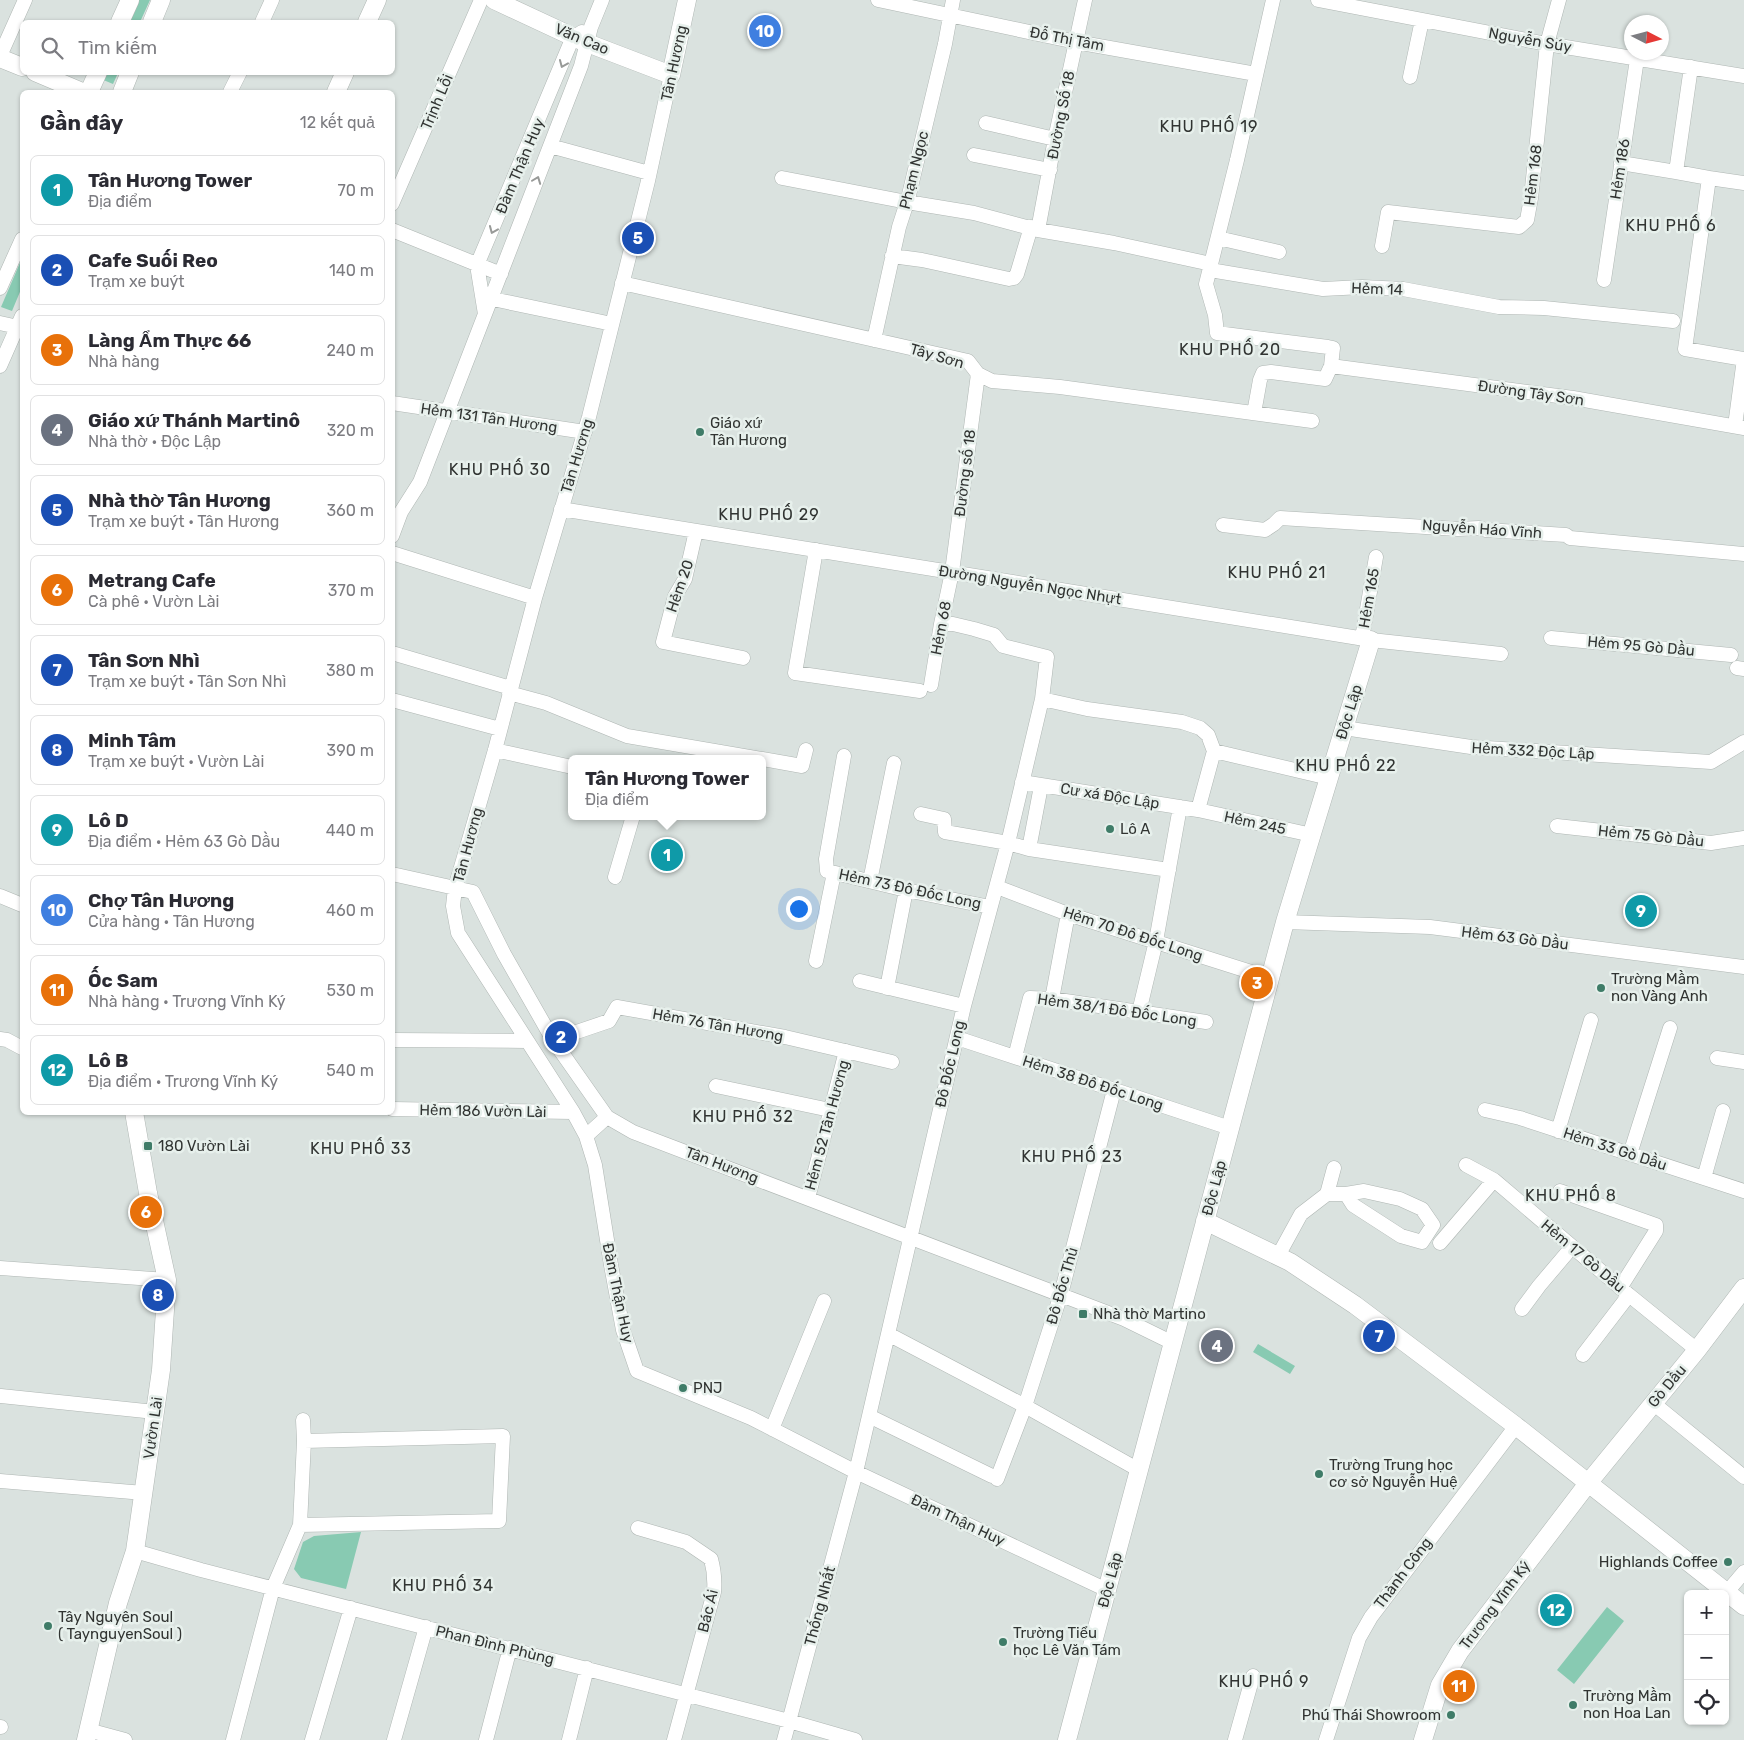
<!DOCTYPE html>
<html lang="vi">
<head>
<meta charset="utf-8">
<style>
  body { margin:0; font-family:Rubik,sans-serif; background:#f7f7f7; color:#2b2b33 }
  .controls { position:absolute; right:15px; bottom:15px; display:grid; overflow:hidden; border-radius:8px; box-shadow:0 1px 4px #0004 }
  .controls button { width:45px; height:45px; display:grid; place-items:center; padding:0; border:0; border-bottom:1px solid #e1e1e2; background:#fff; color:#2b2b33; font:25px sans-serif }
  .compass { position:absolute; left:1624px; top:15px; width:45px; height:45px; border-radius:50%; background:#fff; box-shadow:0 1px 4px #0004; rotate:96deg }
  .you { position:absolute; left:798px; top:908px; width:18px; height:18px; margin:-12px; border:4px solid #fff; border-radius:50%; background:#1a73e8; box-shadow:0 0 0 8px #1a73e833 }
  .badge { display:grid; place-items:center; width:32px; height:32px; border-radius:50%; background:#0f766e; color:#fff; font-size:16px; font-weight:700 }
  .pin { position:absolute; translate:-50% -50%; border:2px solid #fff; box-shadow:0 1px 5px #0006 }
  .popup { position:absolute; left:568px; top:755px; width:198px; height:65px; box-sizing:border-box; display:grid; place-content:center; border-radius:8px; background:#fff; filter:drop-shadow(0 1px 4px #0005); font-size:16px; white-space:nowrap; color:#7c7c81 }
  .popup b { font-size:19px; color:#2b2b33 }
  .popup::after { content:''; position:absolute; left:50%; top:100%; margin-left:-10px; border:10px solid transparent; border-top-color:#fff }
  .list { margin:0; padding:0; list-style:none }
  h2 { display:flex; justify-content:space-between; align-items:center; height:65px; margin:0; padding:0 20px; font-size:21px }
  h2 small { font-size:16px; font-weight:400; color:#7c7c81 }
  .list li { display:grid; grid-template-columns:32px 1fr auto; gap:15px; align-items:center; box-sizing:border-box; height:70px; margin:0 10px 10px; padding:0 10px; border:1px solid #e1e1e2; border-radius:8px }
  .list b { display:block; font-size:19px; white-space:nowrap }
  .list p { margin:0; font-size:16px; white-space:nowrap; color:#7c7c81 }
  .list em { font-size:16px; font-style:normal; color:#7c7c81 }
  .icon { flex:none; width:28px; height:28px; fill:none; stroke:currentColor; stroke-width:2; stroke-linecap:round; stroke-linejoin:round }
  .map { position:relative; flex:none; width:1744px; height:1740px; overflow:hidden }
  .search { position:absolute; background:#fff; box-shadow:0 1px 4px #0004; left:20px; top:20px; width:375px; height:55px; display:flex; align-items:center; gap:12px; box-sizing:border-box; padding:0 18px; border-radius:8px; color:#7c7c81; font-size:19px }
  .panel { position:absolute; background:#fff; box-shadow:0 1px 4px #0004; left:20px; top:90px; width:375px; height:1025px; border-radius:8px }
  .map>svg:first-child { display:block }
  .green { fill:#88cab2 }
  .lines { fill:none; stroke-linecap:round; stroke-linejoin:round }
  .minor-casing { stroke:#afb6b3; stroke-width:15 }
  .tertiary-casing { stroke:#afb6b3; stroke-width:19 }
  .minor { stroke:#fff; stroke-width:14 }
  .tertiary { stroke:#fff; stroke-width:18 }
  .oneway { stroke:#989a98 }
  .poi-dot { fill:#3f7c68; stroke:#e7f0ec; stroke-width:2 }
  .labels { text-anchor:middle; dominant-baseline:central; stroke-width:5; stroke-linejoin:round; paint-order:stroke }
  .street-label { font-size:15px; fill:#313432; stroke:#e7f0ec }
  .poi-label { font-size:15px; fill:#313432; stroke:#e7f0ec; text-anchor:start }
  .neighbourhood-label { font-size:16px; letter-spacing:1px; fill:#313432; stroke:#e7f0ec }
</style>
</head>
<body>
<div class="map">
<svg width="1744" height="1740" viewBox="0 0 1744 1740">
  <rect width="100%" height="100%" fill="#dae2df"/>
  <path class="green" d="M 137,0 L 150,0 L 140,22 L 127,22 Z
    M 104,73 L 118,73 L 113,84 L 101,79 Z
    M 22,258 L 22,287 L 12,311 L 1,307 Z
    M 1258,1344 L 1295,1366 L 1290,1374 L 1253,1352 Z
    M 361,1532 L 346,1589 L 301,1578 L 294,1569 L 303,1542 L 314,1536 Z
    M 1607,1607 L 1624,1621 L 1574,1684 L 1557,1670 Z"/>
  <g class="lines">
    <g class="minor-casing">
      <path id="minor" d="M 878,0 L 1076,42 L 1256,74
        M 1273,0 L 1237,160 L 1206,284 L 1215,315 L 1217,333 L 1328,347 L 1333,348 L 1331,366
        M 1318,0 L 1547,44 L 1744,76
        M 262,22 L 272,0
        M 0,56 L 25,0
        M 1691,67 L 1676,172 L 1709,178 L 1685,349 L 1744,359 L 1735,426
        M 671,75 L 648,181 L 589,417 L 535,598 L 495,750 L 455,888 L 453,906 L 458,933 L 573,1112 L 586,1136 L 595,1165 L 611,1265 L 623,1330 L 637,1371 L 751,1418 L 856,1472 L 1107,1590
        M 1410,77 L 1422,20
        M 230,92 L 240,72
        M 986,123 L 1055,139
        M 550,146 L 649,173
        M 974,155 L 1050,170
        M 1621,163 L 1676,172
        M 782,178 L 907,202 L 974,213 L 1038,230 L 1114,243 L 1211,264
        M 1709,178 L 1744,183
        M 392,204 L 481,0
        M 392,230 L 501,274
        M 1038,230 L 1055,139 L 1085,0
        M 1218,238 L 1279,252
        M 1382,246 L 1388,212 L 1519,227 L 1527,220 L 1531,198 L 1547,44 L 1559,0
        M 892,256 L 922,260 L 1009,279 L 1014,278 L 1017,274 L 1031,227
        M 1210,270 L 1323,289 L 1362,287 L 1403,289 L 1499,307 L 1544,308 L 1673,321
        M 1604,280 L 1637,59
        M 622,283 L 968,361 L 978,374 L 992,381 L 1060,387 L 1312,421
        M 0,288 L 22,239
        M 483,297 L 612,324
        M 485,314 L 477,265 L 570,44 L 574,37 L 582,32
        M 0,323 L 18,327
        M 874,340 L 899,227 L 908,199 L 945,44 L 953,0
        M 0,366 L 22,316
        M 392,403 L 585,432
        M 1254,413 L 1260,380 L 1263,373 L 1271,372 L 1325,379 L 1331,366 L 1573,398 L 1744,428
        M 561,509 L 1371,640 L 1501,654
        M 1223,525 L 1265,530 L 1274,524 L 1280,518 L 1458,529 L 1479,528 L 1486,530 L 1566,535 L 1570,538 L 1744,554
        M 696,531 L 685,579 L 675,596 L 663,642 L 743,658
        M 392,536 L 401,512 L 420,482 L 581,66 L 591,27 L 602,0
        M 816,550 L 795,673 L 920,691
        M 392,553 L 535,598
        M 1362,638 L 1376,557
        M 1551,638 L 1731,655
        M 392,653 L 511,688
        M 1737,668 L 1744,669
        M 931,685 L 941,624 L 952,572 L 978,374
        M 509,693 L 546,703 L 627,736 L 761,759
        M 1042,699 L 1087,709 L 1182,722 L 1200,728 L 1208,735 L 1214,751
        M 392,700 L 500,729
        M 1344,728 L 1471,747 L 1711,762 L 1744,742
        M 495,750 L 572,767
        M 844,756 L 826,859 L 827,871 L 906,890 L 990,907
        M 762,759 L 802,766 L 806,750
        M 1022,782 L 1198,810 L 1312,835
        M 1198,810 L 1214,751 L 1329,778
        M 921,814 L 944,819 L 945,832 L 1008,843 L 1029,849 L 1041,786
        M 1557,826 L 1711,843 L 1744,838
        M 1029,849 L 1169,870
        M 392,874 L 473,892 L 504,954 L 553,1040 L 607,1117 L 633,1132 L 1124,1319 L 1173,1343
        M 615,877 L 633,816
        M 870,881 L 894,763
        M 997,887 L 1068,914 L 1270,978
        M 0,896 L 22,905
        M 1285,922 L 1430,927 L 1744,967
        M 816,961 L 834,873
        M 860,981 L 964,1006
        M 887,988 L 906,890
        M 1052,999 L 1068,914
        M 1139,1012 L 1156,941 L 1180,807
        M 957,1038 L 1230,1128
        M 0,1039 L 7,1040 L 22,1048
        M 392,1040 L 527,1041
        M 553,1040 L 609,1021 L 617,1007 L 785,1037 L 892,1062
        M 1015,1057 L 1030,998 L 1052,999 L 1206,1022
        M 1717,1058 L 1744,1062
        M 716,1086 L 830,1110
        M 392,1109 L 573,1112
        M 1485,1110 L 1520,1118 L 1744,1191
        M 1558,1131 L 1591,1020
        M 586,1136 L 607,1117
        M 1630,1154 L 1670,1028
        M 1466,1165 L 1494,1180 L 1629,1295 L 1697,1350
        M 1704,1178 L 1723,1111
        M 1560,1191 L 1656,1225 L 1656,1231 L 1620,1288
        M 1327,1194 L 1334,1168
        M 808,1198 L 846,1051
        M 1440,1243 L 1494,1180
        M 1278,1256 L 1301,1214 L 1327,1194 L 1346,1194 L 1364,1191 L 1400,1199 L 1422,1209 L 1433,1225 L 1422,1242 L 1401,1236 L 1353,1205 L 1346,1194
        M 0,1268 L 167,1280
        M 1522,1309 L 1539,1286 L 1572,1247
        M 888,1334 L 1025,1406 L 1139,1470
        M 1583,1355 L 1629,1295
        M 1,1396 L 155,1412
        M 1653,1403 L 1744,1477
        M 869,1416 L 992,1476
        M 772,1429 L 824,1301
        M 997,1479 L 1025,1406 L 1061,1294 L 1114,1090
        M 0,1481 L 144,1493
        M 300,1525 L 499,1521 L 503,1436 L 304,1441
        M 638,1528 L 686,1542 L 711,1559 C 714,1570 715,1580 714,1592 L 674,1740
        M 135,1551 L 201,1570 L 789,1721 L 855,1740
        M 1727,1592 L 1744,1572
        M 0,1727 L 1,1727
        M 88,1730 L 125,1740
        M 233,1740 L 273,1588 L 300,1525 L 304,1441 L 303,1420
        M 312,1740 L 351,1608
        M 394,1740 L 426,1627
        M 486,1740 L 510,1648
        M 569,1740 L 587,1668
        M 784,1740 L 856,1472 L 964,1006 L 1008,843 L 1042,699 L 1047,657 L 1003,646 L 994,635 L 974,629 L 953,624 L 941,624
        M 1235,1740 L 1253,1676
        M 1326,1740 L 1359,1638 L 1371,1617 L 1516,1426"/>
    </g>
    <g class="tertiary-casing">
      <path id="tertiary" d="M 494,0 L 582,41 L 671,75 L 687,0
        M 120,22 L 130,0
        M 152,22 L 161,0
        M 367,22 L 377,0
        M 0,58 L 22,67
        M 35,72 L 82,92
        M 89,92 L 98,72
        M 122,92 L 130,72
        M 336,92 L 345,72
        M 1205,1221 L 1290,1262 L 1355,1305 L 1516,1426 L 1744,1606
        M 86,1740 L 118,1603 L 135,1551 L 161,1370 L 167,1280 L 148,1193 L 134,1112
        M 1067,1740 L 1285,922 L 1371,640
        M 1423,1740 L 1440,1685 L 1460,1651 L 1589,1482 L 1697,1350 L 1744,1288"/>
    </g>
    <use href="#minor" class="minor"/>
    <use href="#tertiary" class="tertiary"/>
  </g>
  <defs><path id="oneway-chevron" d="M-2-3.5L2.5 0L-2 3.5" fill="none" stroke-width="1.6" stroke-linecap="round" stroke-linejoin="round" transform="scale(1.25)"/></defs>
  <g class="oneway">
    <use href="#oneway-chevron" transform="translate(563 64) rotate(113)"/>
    <use href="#oneway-chevron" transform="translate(537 180) rotate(-69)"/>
    <use href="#oneway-chevron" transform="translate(493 230) rotate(113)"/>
  </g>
  <g class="poi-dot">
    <circle cx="700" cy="432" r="5"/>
    <circle cx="1110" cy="829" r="5"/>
    <circle cx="1601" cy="988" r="5"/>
    <rect x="143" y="1141" width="10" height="10" rx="2.5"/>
    <rect x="1078" y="1309" width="10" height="10" rx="2.5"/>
    <circle cx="683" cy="1388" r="5"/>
    <circle cx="1319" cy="1474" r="5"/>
    <circle cx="1728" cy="1562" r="5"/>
    <circle cx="48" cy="1626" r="5"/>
    <circle cx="1003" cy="1642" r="5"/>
    <circle cx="1573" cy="1705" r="5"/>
    <circle cx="1451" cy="1715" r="5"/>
  </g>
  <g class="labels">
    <g class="street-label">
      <text transform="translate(582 39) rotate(23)">Văn Cao</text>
      <text transform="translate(1067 39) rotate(11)">Đỗ Thị Tâm</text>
      <text transform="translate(1530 40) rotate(10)">Nguyễn Súy</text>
      <text transform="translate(674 63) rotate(-78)">Tân Hương</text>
      <text transform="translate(437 102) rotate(-67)">Trịnh Lỗi</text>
      <text transform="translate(1061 115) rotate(-79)">Đường Số 18</text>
      <text transform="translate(520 166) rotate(-67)">Đàm Thận Huy</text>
      <text transform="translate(1620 169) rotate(-81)">Hẻm 186</text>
      <text transform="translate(914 170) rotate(-76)">Phạm Ngọc</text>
      <text transform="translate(1533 175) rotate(-83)">Hẻm 168</text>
      <text transform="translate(1377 289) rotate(2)">Hẻm 14</text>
      <text transform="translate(937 356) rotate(16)">Tây Sơn</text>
      <text transform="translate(1531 393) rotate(8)">Đường Tây Sơn</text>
      <text transform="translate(489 418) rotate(8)">Hẻm 131 Tân Hương</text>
      <text transform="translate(577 456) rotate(-73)">Tân Hương</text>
      <text transform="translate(965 473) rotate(-83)">Đường số 18</text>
      <text transform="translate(1482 529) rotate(4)">Nguyễn Háo Vĩnh</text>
      <text transform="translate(1030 585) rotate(9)">Đường Nguyễn Ngọc Nhựt</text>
      <text transform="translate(680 586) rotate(-71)">Hẻm 20</text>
      <text transform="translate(1369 598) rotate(-80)">Hẻm 165</text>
      <text transform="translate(941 628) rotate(-79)">Hẻm 68</text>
      <text transform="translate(1641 646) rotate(5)">Hẻm 95 Gò Dầu</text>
      <text transform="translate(1349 712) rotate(-73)">Độc Lập</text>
      <text transform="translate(1533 751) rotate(3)">Hẻm 332 Độc Lập</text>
      <text transform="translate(1110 796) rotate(9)">Cư xá Độc Lập</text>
      <text transform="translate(1255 823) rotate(12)">Hẻm 245</text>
      <text transform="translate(1651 836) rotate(6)">Hẻm 75 Gò Dầu</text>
      <text transform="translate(468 845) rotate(-75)">Tân Hương</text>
      <text transform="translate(910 889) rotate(12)">Hẻm 73 Đô Đốc Long</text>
      <text transform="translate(1133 934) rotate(18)">Hẻm 70 Đô Đốc Long</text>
      <text transform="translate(1515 938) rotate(7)">Hẻm 63 Gò Dầu</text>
      <text transform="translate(1117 1010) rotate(8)">Hẻm 38/1 Đô Đốc Long</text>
      <text transform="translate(718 1025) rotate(10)">Hẻm 76 Tân Hương</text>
      <text transform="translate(950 1064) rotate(-77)">Đô Đốc Long</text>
      <text transform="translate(1093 1083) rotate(18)">Hẻm 38 Đô Đốc Long</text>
      <text transform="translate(483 1111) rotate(1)">Hẻm 186 Vườn Lài</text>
      <text transform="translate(827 1125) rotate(-75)">Hẻm 52 Tân Hương</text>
      <text transform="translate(1615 1149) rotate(18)">Hẻm 33 Gò Dầu</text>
      <text transform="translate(722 1165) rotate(21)">Tân Hương</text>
      <text transform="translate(1214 1188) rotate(-75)">Độc Lập</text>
      <text transform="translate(1583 1256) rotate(40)">Hẻm 17 Gò Dầu</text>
      <text transform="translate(1062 1286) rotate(-74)">Đô Đốc Thủ</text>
      <text transform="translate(618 1293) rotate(78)">Đàm Thận Huy</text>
      <text transform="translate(1667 1386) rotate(-50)">Gò Dầu</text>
      <text transform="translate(153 1428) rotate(-82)">Vườn Lài</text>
      <text transform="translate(958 1520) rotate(25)">Đàm Thận Huy</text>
      <text transform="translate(1403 1573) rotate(-53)">Thành Công</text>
      <text transform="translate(1110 1580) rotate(-75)">Độc Lập</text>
      <text transform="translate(1495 1605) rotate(-53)">Trương Vĩnh Ký</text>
      <text transform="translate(820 1606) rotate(-75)">Thống Nhất</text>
      <text transform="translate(708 1611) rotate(-76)">Bác Ái</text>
      <text transform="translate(495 1645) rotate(14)">Phan Đình Phùng</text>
    </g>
    <g class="poi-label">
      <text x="710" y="423">Giáo xứ<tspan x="710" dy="17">Tân Hương</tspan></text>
      <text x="1120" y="829">Lô A</text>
      <text x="1611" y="979">Trường Mầm<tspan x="1611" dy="17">non Vàng Anh</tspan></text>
      <text x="158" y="1146">180 Vườn Lài</text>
      <text x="1093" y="1314">Nhà thờ Martino</text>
      <text x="693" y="1388">PNJ</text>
      <text x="1329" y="1465">Trường Trung học<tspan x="1329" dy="17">cơ sở Nguyễn Huệ</tspan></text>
      <text x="1718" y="1562" text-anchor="end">Highlands Coffee</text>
      <text x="58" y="1617">Tây Nguyên Soul<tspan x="58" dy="17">( TaynguyenSoul )</tspan></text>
      <text x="1013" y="1633">Trường Tiểu<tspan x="1013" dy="17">học Lê Văn Tám</tspan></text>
      <text x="1583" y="1696">Trường Mầm<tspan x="1583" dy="17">non Hoa Lan</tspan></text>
      <text x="1441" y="1715" text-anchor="end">Phú Thái Showroom</text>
    </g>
    <g class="neighbourhood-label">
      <text x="1209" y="126">KHU PHỐ 19</text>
      <text x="1671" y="225">KHU PHỐ 6</text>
      <text x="1230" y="349">KHU PHỐ 20</text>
      <text x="500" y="469">KHU PHỐ 30</text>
      <text x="769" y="514">KHU PHỐ 29</text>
      <text x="1277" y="572">KHU PHỐ 21</text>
      <text x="1346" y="765">KHU PHỐ 22</text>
      <text x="743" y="1116">KHU PHỐ 32</text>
      <text x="361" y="1148">KHU PHỐ 33</text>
      <text x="1072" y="1156">KHU PHỐ 23</text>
      <text x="1571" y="1195">KHU PHỐ 8</text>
      <text x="443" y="1585">KHU PHỐ 34</text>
      <text x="1264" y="1681">KHU PHỐ 9</text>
    </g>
  </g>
</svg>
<div class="controls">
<button>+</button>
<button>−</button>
<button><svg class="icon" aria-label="locate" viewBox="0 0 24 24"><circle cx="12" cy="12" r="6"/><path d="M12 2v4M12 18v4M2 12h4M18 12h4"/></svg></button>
</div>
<svg class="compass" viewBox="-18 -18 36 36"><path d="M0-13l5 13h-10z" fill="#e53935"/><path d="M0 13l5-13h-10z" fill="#7c7c81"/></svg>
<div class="you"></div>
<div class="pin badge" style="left:667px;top:855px;background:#0f9aa8">1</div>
<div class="popup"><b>Tân Hương Tower</b>Địa điểm</div>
<div class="pin badge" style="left:561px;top:1037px;background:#1a4fb4">2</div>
<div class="pin badge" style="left:1257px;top:983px;background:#e8710a">3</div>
<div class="pin badge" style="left:1217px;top:1346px;background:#6b7280">4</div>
<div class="pin badge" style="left:638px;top:238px;background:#1a4fb4">5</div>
<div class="pin badge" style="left:146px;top:1212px;background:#e8710a">6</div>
<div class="pin badge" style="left:1379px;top:1336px;background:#1a4fb4">7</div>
<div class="pin badge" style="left:158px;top:1295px;background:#1a4fb4">8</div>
<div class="pin badge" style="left:1641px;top:911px;background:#0f9aa8">9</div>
<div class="pin badge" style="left:765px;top:31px;background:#3f7fe0">10</div>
<div class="pin badge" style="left:1459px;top:1686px;background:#e8710a">11</div>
<div class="pin badge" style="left:1556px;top:1610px;background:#0f9aa8">12</div>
<div class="search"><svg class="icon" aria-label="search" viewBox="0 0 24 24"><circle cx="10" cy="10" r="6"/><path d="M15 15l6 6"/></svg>Tìm kiếm</div>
<section class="panel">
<h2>Gần đây<small>12 kết quả</small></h2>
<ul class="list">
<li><span class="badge" style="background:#0f9aa8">1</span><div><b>Tân Hương Tower</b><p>Địa điểm</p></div><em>70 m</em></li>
<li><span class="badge" style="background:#1a4fb4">2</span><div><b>Cafe Suối Reo</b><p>Trạm xe buýt</p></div><em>140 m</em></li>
<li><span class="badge" style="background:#e8710a">3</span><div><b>Làng Ẩm Thực 66</b><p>Nhà hàng</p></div><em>240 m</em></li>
<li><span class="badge" style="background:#6b7280">4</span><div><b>Giáo xứ Thánh Martinô</b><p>Nhà thờ · Độc Lập</p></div><em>320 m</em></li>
<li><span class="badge" style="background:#1a4fb4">5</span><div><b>Nhà thờ Tân Hương</b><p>Trạm xe buýt · Tân Hương</p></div><em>360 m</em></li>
<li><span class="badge" style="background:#e8710a">6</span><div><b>Metrang Cafe</b><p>Cà phê · Vườn Lài</p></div><em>370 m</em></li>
<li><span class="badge" style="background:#1a4fb4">7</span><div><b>Tân Sơn Nhì</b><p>Trạm xe buýt · Tân Sơn Nhì</p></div><em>380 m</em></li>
<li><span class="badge" style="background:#1a4fb4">8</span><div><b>Minh Tâm</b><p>Trạm xe buýt · Vườn Lài</p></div><em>390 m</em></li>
<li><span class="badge" style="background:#0f9aa8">9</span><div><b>Lô D</b><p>Địa điểm · Hẻm 63 Gò Dầu</p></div><em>440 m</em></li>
<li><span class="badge" style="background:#3f7fe0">10</span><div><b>Chợ Tân Hương</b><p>Cửa hàng · Tân Hương</p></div><em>460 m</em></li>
<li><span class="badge" style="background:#e8710a">11</span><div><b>Ốc Sam</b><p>Nhà hàng · Trương Vĩnh Ký</p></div><em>530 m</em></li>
<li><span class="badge" style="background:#0f9aa8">12</span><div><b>Lô B</b><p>Địa điểm · Trương Vĩnh Ký</p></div><em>540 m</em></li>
</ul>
</section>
</div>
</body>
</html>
